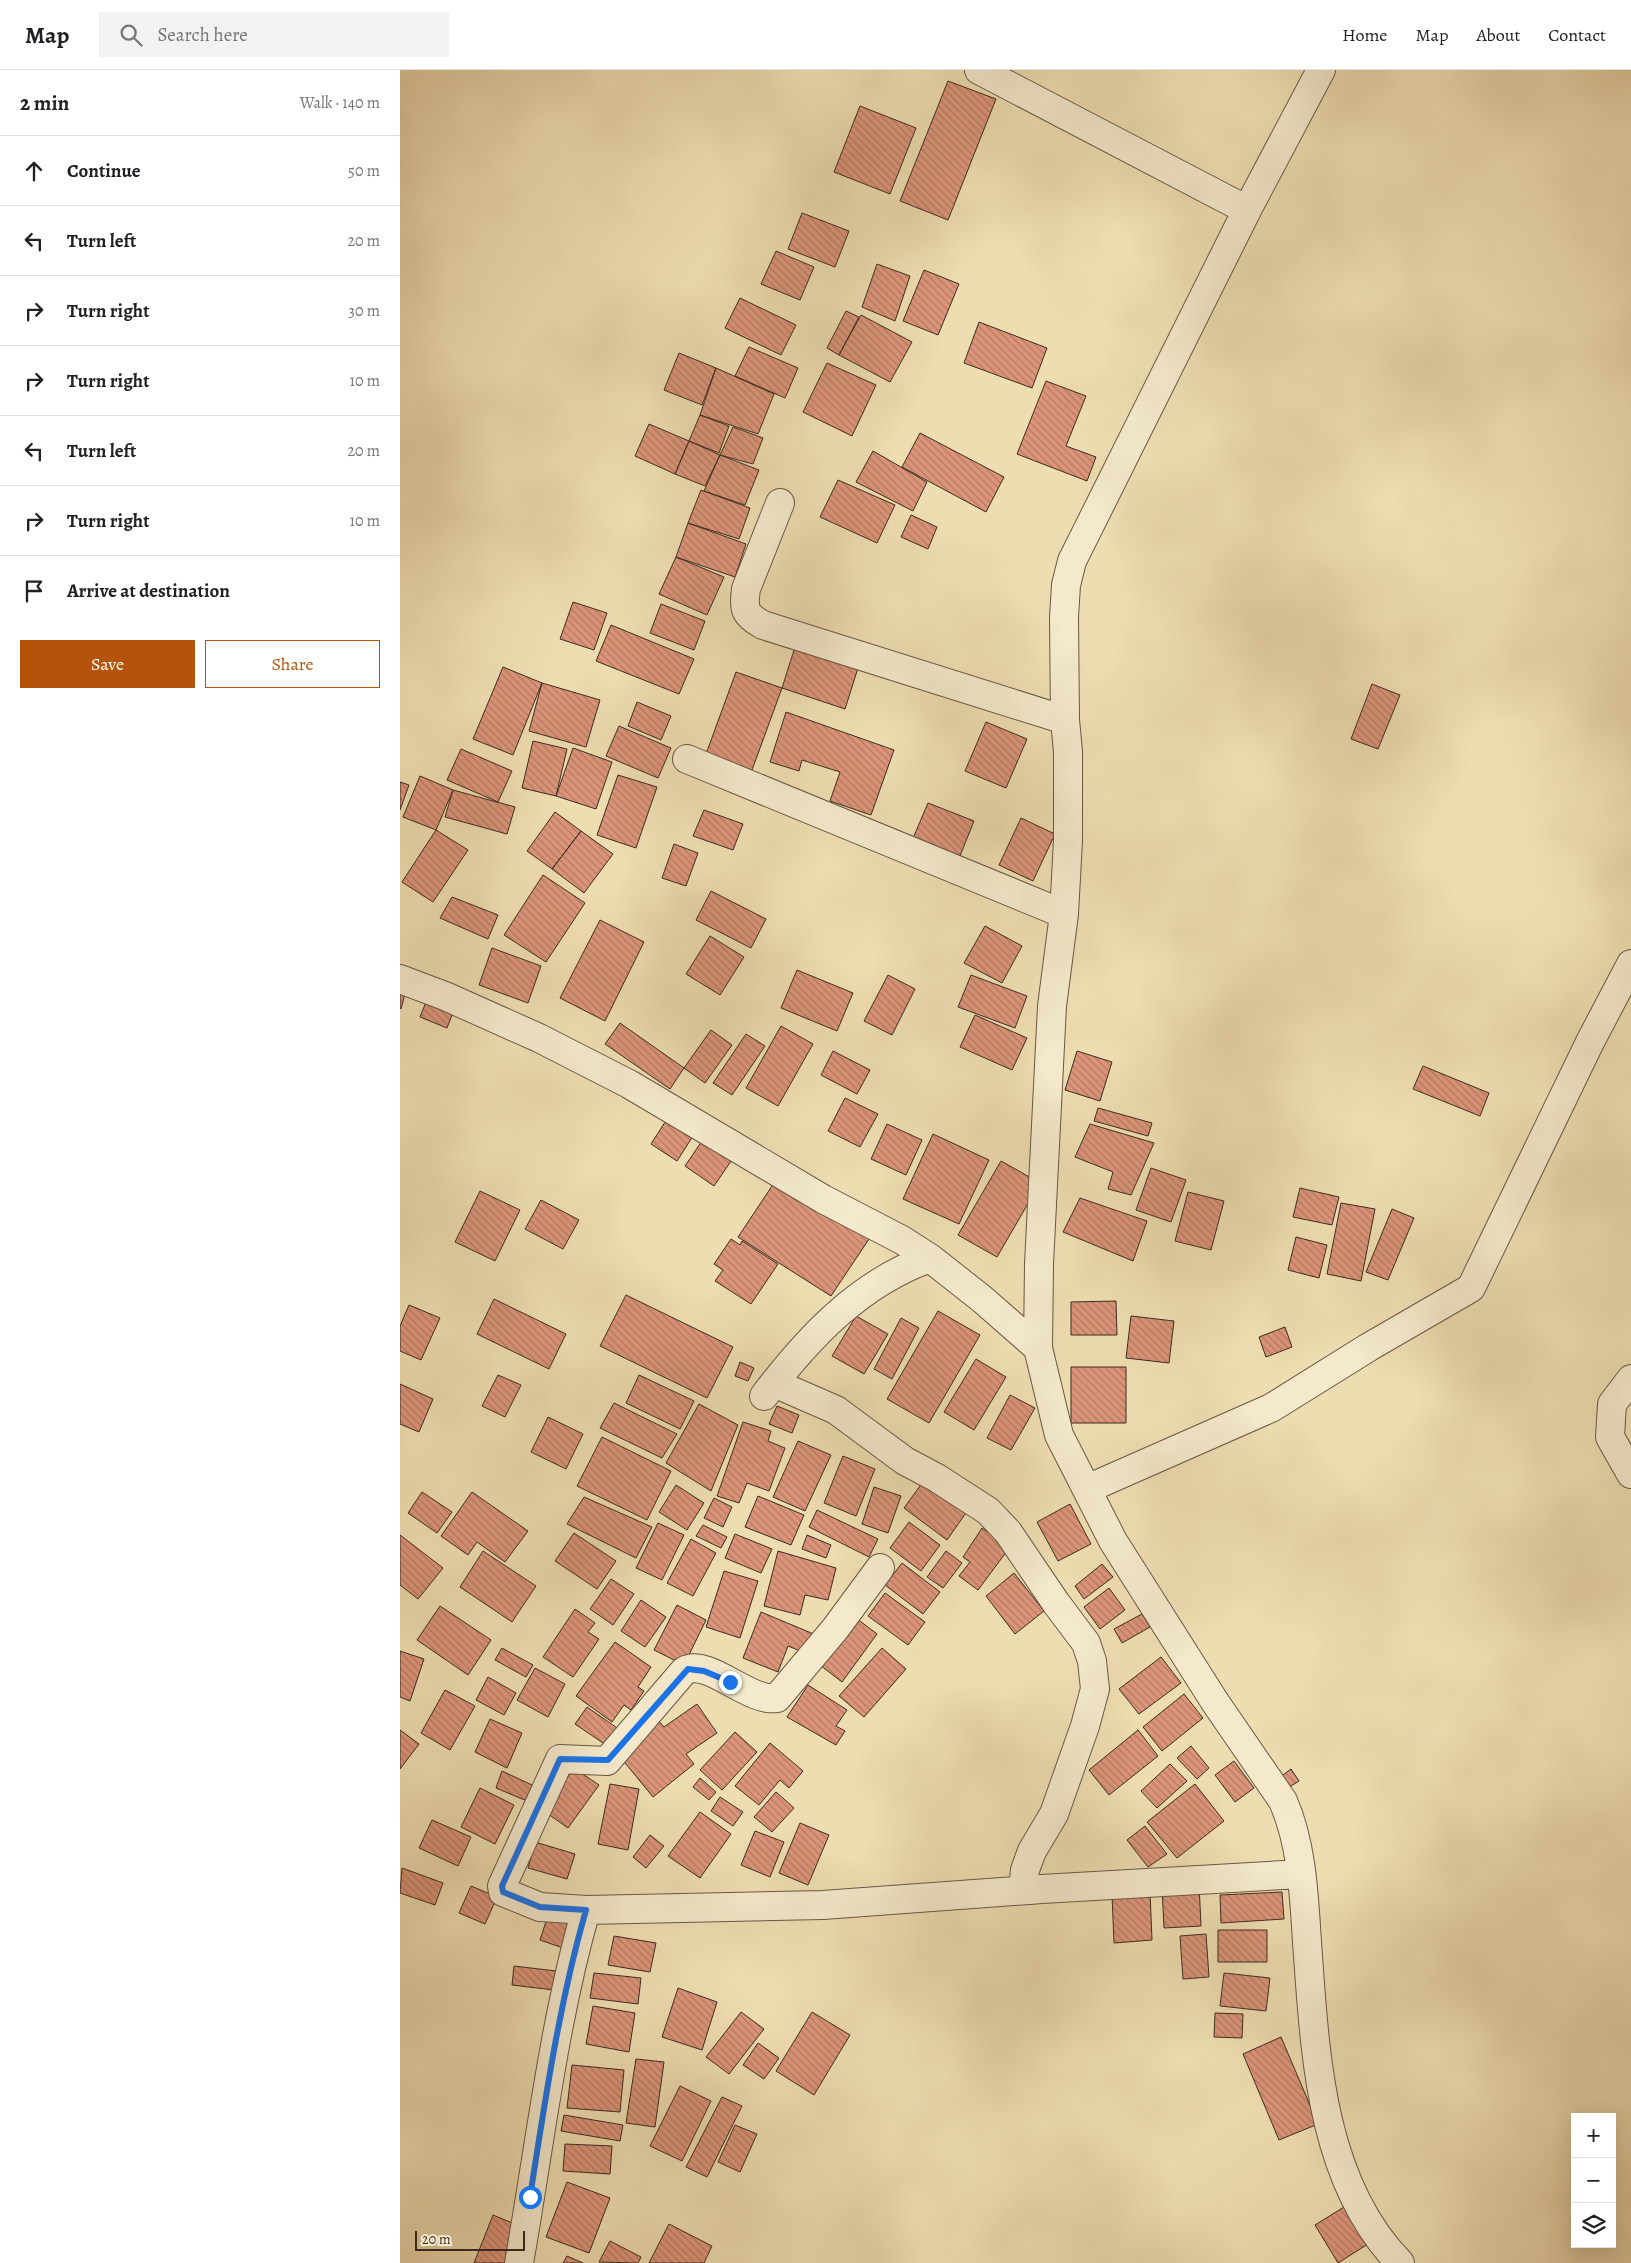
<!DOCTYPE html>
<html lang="en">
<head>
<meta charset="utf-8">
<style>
  body { margin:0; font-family:Alegreya,serif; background:#f2f2f2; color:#202124 }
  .controls { position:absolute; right:15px; bottom:15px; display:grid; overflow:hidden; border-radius:0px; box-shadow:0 5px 20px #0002 }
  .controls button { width:45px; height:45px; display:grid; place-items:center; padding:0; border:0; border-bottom:1px solid #e0e0e0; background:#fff; color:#202124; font:25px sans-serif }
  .scale { position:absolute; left:15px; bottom:12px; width:110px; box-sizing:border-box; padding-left:5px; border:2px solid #3d2b1d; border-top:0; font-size:14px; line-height:18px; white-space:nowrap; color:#3d2b1d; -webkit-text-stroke:4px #f4e9cc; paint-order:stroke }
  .stop { position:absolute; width:15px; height:15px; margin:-11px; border:4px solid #1a73e8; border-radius:50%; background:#fff }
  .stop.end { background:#1a73e8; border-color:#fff; box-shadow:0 1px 5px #0008 }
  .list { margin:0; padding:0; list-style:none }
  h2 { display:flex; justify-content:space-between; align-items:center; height:65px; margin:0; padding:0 20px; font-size:21px }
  h2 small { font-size:16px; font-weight:400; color:#757577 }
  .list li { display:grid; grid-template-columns:32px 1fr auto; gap:15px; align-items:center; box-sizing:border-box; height:70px; padding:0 20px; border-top:1px solid #e0e0e0 }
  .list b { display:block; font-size:19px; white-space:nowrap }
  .list em { font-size:16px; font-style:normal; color:#757577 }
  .actions { display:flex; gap:10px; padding:15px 20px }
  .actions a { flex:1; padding:11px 0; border:1px solid #b45309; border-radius:0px; text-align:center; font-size:18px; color:#b45309 }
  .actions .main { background:#b45309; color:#fff }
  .icon { flex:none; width:28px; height:28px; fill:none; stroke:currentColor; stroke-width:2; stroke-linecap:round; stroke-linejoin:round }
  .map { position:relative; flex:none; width:1231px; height:2193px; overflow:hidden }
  header { display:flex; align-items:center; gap:30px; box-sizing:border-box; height:70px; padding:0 25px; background:#fff; border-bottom:1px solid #e0e0e0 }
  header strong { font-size:24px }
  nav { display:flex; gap:28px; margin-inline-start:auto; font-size:18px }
  .search { width:350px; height:45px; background:#f2f2f2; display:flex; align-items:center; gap:12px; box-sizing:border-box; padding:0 18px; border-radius:0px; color:#757577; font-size:19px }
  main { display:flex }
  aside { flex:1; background:#fff }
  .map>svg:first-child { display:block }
  .building { fill:url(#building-back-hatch); stroke:#3d2b1d }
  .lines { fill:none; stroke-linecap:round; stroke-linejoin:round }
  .street-casing { stroke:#695842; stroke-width:30 }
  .street { stroke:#f4e9cc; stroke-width:28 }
  .route { stroke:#1a73e8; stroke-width:6 }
</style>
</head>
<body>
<header>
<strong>Map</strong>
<div class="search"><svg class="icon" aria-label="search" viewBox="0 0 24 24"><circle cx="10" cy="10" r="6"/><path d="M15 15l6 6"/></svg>Search here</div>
<nav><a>Home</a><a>Map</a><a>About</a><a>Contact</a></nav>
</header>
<main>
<aside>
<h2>2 min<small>Walk · 140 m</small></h2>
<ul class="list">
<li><svg class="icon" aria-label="ahead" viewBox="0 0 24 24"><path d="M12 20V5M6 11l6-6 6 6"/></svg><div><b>Continue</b></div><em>50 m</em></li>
<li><svg class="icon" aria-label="left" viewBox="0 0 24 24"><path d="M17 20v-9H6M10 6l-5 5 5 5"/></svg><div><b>Turn left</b></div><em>20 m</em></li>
<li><svg class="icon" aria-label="right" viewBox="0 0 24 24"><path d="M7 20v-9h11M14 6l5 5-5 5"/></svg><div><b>Turn right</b></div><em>30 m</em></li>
<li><svg class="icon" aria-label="right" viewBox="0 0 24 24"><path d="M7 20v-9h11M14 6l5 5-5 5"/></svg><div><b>Turn right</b></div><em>10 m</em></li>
<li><svg class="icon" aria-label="left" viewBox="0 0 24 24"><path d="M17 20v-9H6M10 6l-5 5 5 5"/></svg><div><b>Turn left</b></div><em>20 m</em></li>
<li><svg class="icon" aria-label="right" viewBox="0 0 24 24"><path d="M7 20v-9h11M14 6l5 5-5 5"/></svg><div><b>Turn right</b></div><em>10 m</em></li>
<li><svg class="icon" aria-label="arrive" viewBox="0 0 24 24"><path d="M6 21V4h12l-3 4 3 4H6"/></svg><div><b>Arrive at destination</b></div></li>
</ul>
<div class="actions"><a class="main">Save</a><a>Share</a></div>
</aside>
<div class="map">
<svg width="1231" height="2193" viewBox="0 0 1231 2193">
  <defs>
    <pattern id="building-back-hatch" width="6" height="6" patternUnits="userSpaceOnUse" patternTransform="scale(1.25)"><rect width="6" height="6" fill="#dc957a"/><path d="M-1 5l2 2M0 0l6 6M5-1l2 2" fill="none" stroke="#b47a63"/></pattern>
  </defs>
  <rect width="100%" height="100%" fill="#eeddb1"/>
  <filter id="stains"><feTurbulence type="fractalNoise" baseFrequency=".004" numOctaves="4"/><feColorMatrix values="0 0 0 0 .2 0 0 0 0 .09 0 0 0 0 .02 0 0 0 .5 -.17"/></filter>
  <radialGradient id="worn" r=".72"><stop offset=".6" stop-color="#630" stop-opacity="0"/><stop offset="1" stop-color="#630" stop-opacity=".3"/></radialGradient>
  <path class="building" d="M 548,11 L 596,29 L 548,150 L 500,131 Z
    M 460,36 L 516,58 L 490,124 L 434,102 Z
    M 402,143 L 449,161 L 435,197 L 388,179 Z
    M 376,181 L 414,197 L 400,230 L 361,214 Z
    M 477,194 L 510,206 L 495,251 L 462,237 Z
    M 524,200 L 559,214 L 538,265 L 503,251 Z
    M 340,228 L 396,255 L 381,285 L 325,258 Z
    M 446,241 L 459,247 L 439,285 L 427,278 Z
    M 461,245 L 512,272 L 490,312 L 439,285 Z
    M 579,252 L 647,278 L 632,318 L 564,293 Z
    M 349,277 L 398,298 L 385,328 L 335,306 Z
    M 279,283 L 316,298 L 302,335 L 264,320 Z
    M 427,293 L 476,315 L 452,366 L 403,342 Z
    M 316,298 L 374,324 L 358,364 L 300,345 Z
    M 646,311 L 686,326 L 666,376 L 696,387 L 687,411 L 617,384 Z
    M 300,345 L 329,356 L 319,383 L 289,371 Z
    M 249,354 L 289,371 L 275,404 L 235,386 Z
    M 333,357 L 363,368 L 353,394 L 320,385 Z
    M 520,363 L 604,407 L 586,442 L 502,397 Z
    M 289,371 L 320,385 L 305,416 L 275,404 Z
    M 473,381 L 527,412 L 513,441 L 456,412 Z
    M 320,385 L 359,400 L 345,435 L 304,421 Z
    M 438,410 L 495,435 L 477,473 L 420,447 Z
    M 301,420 L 350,438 L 339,469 L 288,453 Z
    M 511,445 L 537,457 L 528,479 L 501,467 Z
    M 288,453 L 346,474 L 335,507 L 276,487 Z
    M 276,487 L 324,507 L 307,545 L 259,524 Z
    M 173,532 L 207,543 L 194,580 L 160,569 Z
    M 261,534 L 305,551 L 294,580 L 250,563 Z
    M 211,555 L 294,589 L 279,624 L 196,591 Z
    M 395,577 L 458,598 L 445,639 L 382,618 Z
    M 103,597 L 142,613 L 113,685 L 73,669 Z
    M 336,602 L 382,618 L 352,700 L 306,684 Z
    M 142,613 L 200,630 L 186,677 L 129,661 Z
    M 972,614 L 1000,625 L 978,679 L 951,669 Z
    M 237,632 L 271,646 L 261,670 L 228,656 Z
    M 386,642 L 494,680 L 471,745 L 430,731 L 440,702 L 402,690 L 399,701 L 370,692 Z
    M 586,652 L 627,669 L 606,718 L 565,701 Z
    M 219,656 L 271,678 L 258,708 L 206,686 Z
    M 133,671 L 167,679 L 156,726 L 122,718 Z
    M 173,678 L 212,692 L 196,739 L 156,726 Z
    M 61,679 L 112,701 L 98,732 L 47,710 Z
    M 218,705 L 257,717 L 236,778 L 197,765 Z
    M 20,706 L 53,720 L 36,760 L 3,747 Z
    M 0,712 L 9,715 L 0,740 Z
    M 53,720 L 115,737 L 107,764 L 45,747 Z
    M 528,733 L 574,751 L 558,791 L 511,773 Z
    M 304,740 L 343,754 L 333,780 L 293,766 Z
    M 155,742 L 181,761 L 152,799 L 127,781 Z
    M 621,748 L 655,764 L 633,811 L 599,795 Z
    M 36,760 L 68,780 L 33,832 L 2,812 Z
    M 181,761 L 213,784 L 184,823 L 152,799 Z
    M 274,774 L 298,783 L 286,816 L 262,808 Z
    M 143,805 L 185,833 L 146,892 L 104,865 Z
    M 311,821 L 366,849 L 351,878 L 296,850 Z
    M 52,827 L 98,845 L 88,869 L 40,848 Z
    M 200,850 L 244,872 L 205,951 L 160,928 Z
    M 585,856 L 622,876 L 602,913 L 564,893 Z
    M 310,866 L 344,887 L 320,925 L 286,904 Z
    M 92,878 L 141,896 L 128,933 L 79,915 Z
    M 397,900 L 453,923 L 437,961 L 381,938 Z
    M 488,905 L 515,919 L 492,965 L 464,951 Z
    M 571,905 L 627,926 L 615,958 L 558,937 Z
    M 0,914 L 7,916 L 1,939 L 0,938 Z
    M 30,922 L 57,932 L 47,958 L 20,947 Z
    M 575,945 L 627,968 L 612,1000 L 560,977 Z
    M 220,953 L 284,998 L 270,1019 L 205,974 Z
    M 381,956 L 413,974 L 378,1036 L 346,1018 Z
    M 311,960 L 332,975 L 305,1013 L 284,998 Z
    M 346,964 L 365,976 L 332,1025 L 313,1013 Z
    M 433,981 L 470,1000 L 457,1024 L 421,1005 Z
    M 677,981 L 712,992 L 700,1031 L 665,1020 Z
    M 1023,996 L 1089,1023 L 1080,1046 L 1013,1019 Z
    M 445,1028 L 478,1044 L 460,1077 L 428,1061 Z
    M 698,1038 L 752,1053 L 748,1066 L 694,1051 Z
    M 267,1049 L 293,1066 L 277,1091 L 251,1074 Z
    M 487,1054 L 522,1070 L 506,1105 L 471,1089 Z
    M 690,1054 L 754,1073 L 731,1125 L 708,1119 L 713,1102 L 675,1087 Z
    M 533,1064 L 589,1090 L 559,1154 L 503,1129 Z
    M 302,1071 L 331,1091 L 314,1116 L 285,1096 Z
    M 601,1091 L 640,1113 L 597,1187 L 558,1165 Z
    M 751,1098 L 786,1110 L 771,1152 L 736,1140 Z
    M 378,1107 L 471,1166 L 431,1226 L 338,1167 Z
    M 900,1118 L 939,1127 L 932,1155 L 893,1147 Z
    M 80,1121 L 120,1140 L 95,1191 L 55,1172 Z
    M 788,1122 L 824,1131 L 811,1180 L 775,1171 Z
    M 680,1128 L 747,1151 L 733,1191 L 663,1162 Z
    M 141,1130 L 179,1150 L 163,1179 L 125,1159 Z
    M 941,1133 L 975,1139 L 961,1211 L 927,1204 Z
    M 992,1139 L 1014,1148 L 988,1210 L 966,1202 Z
    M 896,1167 L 927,1175 L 919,1208 L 888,1200 Z
    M 331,1169 L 340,1175 L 342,1171 L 378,1194 L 351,1234 L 315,1211 L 323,1200 L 314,1194 Z
    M 226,1225 L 333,1277 L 307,1328 L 200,1276 Z
    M 94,1229 L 166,1264 L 149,1299 L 77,1264 Z
    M 716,1231 L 717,1265 L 671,1265 L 671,1232 Z
    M 9,1235 L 40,1248 L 21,1290 L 0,1281 L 0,1256 Z
    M 538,1241 L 580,1265 L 529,1353 L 487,1329 Z
    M 456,1246 L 488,1264 L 464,1304 L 432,1286 Z
    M 731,1246 L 774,1251 L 769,1293 L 726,1288 Z
    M 501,1248 L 519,1258 L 492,1309 L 474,1299 Z
    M 885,1257 L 892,1277 L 866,1287 L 859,1267 Z
    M 576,1289 L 606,1307 L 574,1360 L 544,1342 Z
    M 340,1292 L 354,1298 L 348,1311 L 335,1306 Z
    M 671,1297 L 726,1297 L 726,1353 L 671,1353 Z
    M 98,1305 L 121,1315 L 105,1347 L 82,1336 Z
    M 239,1305 L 294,1331 L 280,1359 L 226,1333 Z
    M 0,1314 L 33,1329 L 19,1362 L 0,1354 Z
    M 610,1325 L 635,1338 L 611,1380 L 587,1368 Z
    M 214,1333 L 277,1364 L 262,1388 L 200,1358 Z
    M 299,1334 L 338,1355 L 311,1421 L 266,1393 Z
    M 377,1336 L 399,1345 L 392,1363 L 369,1354 Z
    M 148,1347 L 183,1364 L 166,1399 L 131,1382 Z
    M 343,1352 L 371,1361 L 368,1371 L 385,1378 L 369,1421 L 347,1413 L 339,1433 L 317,1426 Z
    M 202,1367 L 271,1401 L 247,1450 L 177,1416 Z
    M 398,1371 L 431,1385 L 405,1441 L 373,1427 Z
    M 443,1386 L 475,1399 L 456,1446 L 424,1433 Z
    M 525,1409 L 568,1440 L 547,1470 L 504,1438 Z
    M 276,1415 L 304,1433 L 287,1460 L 259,1442 Z
    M 474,1417 L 501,1426 L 488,1463 L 462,1454 Z
    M 22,1422 L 52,1442 L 37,1463 L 8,1443 Z
    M 72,1422 L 128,1461 L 105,1492 L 77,1472 L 68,1485 L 41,1466 Z
    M 358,1426 L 404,1445 L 391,1475 L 345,1457 Z
    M 184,1427 L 252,1457 L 236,1488 L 167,1454 Z
    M 314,1428 L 332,1437 L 323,1457 L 304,1448 Z
    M 670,1434 L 691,1474 L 658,1491 L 637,1452 Z
    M 417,1440 L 478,1469 L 469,1487 L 409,1457 Z
    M 509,1452 L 540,1475 L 521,1501 L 490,1478 Z
    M 258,1453 L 284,1465 L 262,1510 L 236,1498 Z
    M 303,1455 L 327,1467 L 321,1478 L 296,1466 Z
    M 582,1458 L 610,1477 L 578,1520 L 559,1506 L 570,1492 L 563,1487 Z
    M 174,1463 L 216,1491 L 197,1519 L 155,1491 Z
    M 335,1464 L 372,1479 L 361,1503 L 325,1488 Z
    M 0,1465 L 43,1498 L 18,1529 L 0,1515 Z
    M 407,1465 L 431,1475 L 426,1488 L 402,1479 Z
    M 291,1469 L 316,1483 L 293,1526 L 267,1513 Z
    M 83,1481 L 136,1516 L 112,1552 L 60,1517 Z
    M 378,1481 L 436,1498 L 428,1530 L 405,1525 L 400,1545 L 364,1536 Z
    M 546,1481 L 562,1493 L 543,1518 L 527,1507 Z
    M 502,1493 L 540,1522 L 523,1544 L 485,1515 Z
    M 702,1494 L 713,1507 L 684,1529 L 675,1516 Z
    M 324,1501 L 358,1511 L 340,1568 L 306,1557 Z
    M 614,1503 L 644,1541 L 615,1564 L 586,1526 Z
    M 211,1509 L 234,1524 L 213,1555 L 190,1539 Z
    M 709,1518 L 725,1540 L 700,1559 L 684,1537 Z
    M 485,1523 L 525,1552 L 508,1575 L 468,1546 Z
    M 241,1530 L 266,1547 L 245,1577 L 221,1561 Z
    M 277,1535 L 306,1550 L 284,1595 L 254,1580 Z
    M 40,1536 L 91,1570 L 68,1605 L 17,1570 Z
    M 175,1539 L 195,1553 L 188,1562 L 199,1569 L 173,1607 L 143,1587 Z
    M 361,1542 L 416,1565 L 408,1584 L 388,1576 L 378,1602 L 343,1588 Z
    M 742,1544 L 750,1557 L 722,1573 L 714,1559 Z
    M 452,1545 L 477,1564 L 442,1612 L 416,1592 Z
    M 215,1572 L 251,1597 L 238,1617 L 244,1621 L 231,1640 L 224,1635 L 212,1652 L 176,1626 Z
    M 102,1578 L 133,1595 L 126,1607 L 95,1590 Z
    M 482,1578 L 506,1599 L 464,1647 L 439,1626 Z
    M 0,1581 L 24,1589 L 10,1631 L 0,1627 Z
    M 761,1587 L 781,1613 L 739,1644 L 719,1619 Z
    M 135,1598 L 165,1614 L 148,1647 L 117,1630 Z
    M 88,1607 L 116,1623 L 104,1645 L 76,1630 Z
    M 408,1615 L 447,1640 L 436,1656 L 445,1661 L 436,1675 L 387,1647 Z
    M 45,1620 L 75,1636 L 50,1680 L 21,1663 Z
    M 784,1624 L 803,1648 L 762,1681 L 743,1657 Z
    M 297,1634 L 317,1663 L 286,1684 L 294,1694 L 253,1727 L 217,1683 L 258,1650 L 264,1657 Z
    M 187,1637 L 220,1660 L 209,1677 L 175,1654 Z
    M 90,1649 L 122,1663 L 107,1698 L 75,1682 Z
    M 0,1660 L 19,1674 L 0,1699 Z
    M 738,1660 L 758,1686 L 709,1725 L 689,1700 Z
    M 335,1662 L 357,1682 L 322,1720 L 300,1700 Z
    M 370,1673 L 403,1701 L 389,1718 L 380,1710 L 359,1735 L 335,1716 Z
    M 791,1676 L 809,1698 L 797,1709 L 777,1688 Z
    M 834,1691 L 854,1718 L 835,1732 L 815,1705 Z
    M 770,1694 L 787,1711 L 757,1738 L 741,1721 Z
    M 174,1698 L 199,1715 L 168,1758 L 144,1741 Z
    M 891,1699 L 899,1711 L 886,1719 L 879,1708 Z
    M 102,1701 L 134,1716 L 127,1731 L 96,1718 Z
    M 300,1708 L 316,1722 L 309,1730 L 293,1717 Z
    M 210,1714 L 239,1719 L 228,1780 L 198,1774 Z
    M 795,1714 L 824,1751 L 777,1788 L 747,1752 Z
    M 80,1718 L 114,1735 L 95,1774 L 61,1757 Z
    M 376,1722 L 394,1738 L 372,1762 L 354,1747 Z
    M 320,1727 L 343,1742 L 333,1756 L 311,1741 Z
    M 300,1742 L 331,1764 L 300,1808 L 268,1786 Z
    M 32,1750 L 71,1767 L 58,1796 L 19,1778 Z
    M 400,1753 L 429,1765 L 408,1815 L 379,1803 Z
    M 745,1756 L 767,1784 L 748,1797 L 727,1770 Z
    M 355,1761 L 384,1772 L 370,1807 L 341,1795 Z
    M 250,1765 L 264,1776 L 246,1798 L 233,1787 Z
    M 135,1772 L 175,1784 L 167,1809 L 128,1798 Z
    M 2,1798 L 43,1813 L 35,1835 L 0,1823 Z
    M 799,1814 L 801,1856 L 764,1858 L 762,1816 Z
    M 71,1816 L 97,1827 L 85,1854 L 59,1843 Z
    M 750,1822 L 752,1870 L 714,1873 L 712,1825 Z
    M 882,1822 L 884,1849 L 821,1853 L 820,1825 Z
    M 150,1839 L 174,1847 L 163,1878 L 140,1870 Z
    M 818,1860 L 867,1860 L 867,1892 L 818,1892 Z
    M 806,1864 L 809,1907 L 783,1909 L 780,1866 Z
    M 214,1866 L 256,1873 L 250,1902 L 208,1895 Z
    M 114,1896 L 156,1901 L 154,1920 L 112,1915 Z
    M 194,1903 L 241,1908 L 238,1934 L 190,1928 Z
    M 824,1903 L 870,1908 L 866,1941 L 820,1936 Z
    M 278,1918 L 317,1932 L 302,1980 L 262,1967 Z
    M 193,1936 L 235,1943 L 229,1982 L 186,1974 Z
    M 341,1942 L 364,1959 L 329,2004 L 306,1987 Z
    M 412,1942 L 450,1965 L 414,2025 L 376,2001 Z
    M 815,1943 L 843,1944 L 842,1968 L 814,1967 Z
    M 881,1967 L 918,2054 L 879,2070 L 843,1984 Z
    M 358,1973 L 379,1988 L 364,2009 L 343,1995 Z
    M 236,1989 L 264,1992 L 255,2057 L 226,2053 Z
    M 172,1995 L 224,2000 L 220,2042 L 167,2038 Z
    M 280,2016 L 311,2031 L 282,2091 L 250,2076 Z
    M 322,2027 L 342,2036 L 307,2107 L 286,2097 Z
    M 164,2045 L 223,2055 L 220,2071 L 161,2061 Z
    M 335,2055 L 357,2064 L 340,2102 L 318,2092 Z
    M 165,2074 L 212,2076 L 210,2104 L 163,2101 Z
    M 167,2112 L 210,2128 L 189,2183 L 146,2167 Z
    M 944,2137 L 968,2174 L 938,2193 L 915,2155 Z
    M 93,2145 L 122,2157 L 108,2193 L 74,2193 Z
    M 269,2154 L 312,2176 L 304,2193 L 249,2193 Z
    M 210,2171 L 241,2187 L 238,2193 L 199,2192 Z
    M 167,2186 L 183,2193 L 163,2193 Z"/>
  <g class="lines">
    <g class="street-casing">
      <path id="street" d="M 579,0 L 847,140
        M 921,0 L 847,140 L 672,491 L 666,515 L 664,547 L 665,650 L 668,682 L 668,770 L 664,844 L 652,936 L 639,1194 L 638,1278 L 659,1365 L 713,1471 L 815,1632 L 883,1731 C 902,1774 904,1825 907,1872 C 915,1980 919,2110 1000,2193
        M 380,433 L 346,519 C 343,540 345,545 363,555 L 665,650
        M 287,689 L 664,844
        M 0,909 L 45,926 L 139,968 L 229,1014 L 423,1129 L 502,1170 L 530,1188 L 582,1229 L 638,1278
        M 1231,1309 L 1212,1334 L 1210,1367 L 1231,1404
        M 374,1313 L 436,1340 L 505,1391 L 537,1408 L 588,1441 L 608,1462 L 656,1533 L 686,1573 L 692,1591 L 695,1619 L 685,1656 L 654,1744 L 632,1781 L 625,1800 L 623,1820
        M 364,1326 C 408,1268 459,1213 530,1188
        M 687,1419 L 871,1338 L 969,1277 L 1071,1218 L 1190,972 L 1231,894
        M 480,1498 L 435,1559 L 377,1628 C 349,1633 308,1587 284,1601 L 207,1691 L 160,1689 L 102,1816 L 103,1822 L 140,1837 L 186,1840 L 423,1835 L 642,1819 L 901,1804
        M 119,2193 C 140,2075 153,1955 186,1840"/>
    </g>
    <use href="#street" class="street"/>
  </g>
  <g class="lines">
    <path class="route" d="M 130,2127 C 145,2031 159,1934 186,1840 L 140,1837 L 103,1822 L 102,1816 L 160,1689 L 208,1690 L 288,1599 L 304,1601 L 330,1612"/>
  </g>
  <rect width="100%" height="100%" filter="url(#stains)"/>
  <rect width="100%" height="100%" fill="url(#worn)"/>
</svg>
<div class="controls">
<button>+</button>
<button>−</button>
<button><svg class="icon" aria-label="layers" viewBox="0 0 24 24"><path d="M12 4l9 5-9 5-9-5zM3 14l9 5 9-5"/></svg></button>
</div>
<div class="scale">20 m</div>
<div class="stop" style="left:130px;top:2127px"></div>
<div class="stop end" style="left:330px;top:1612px"></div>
</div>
</main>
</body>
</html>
